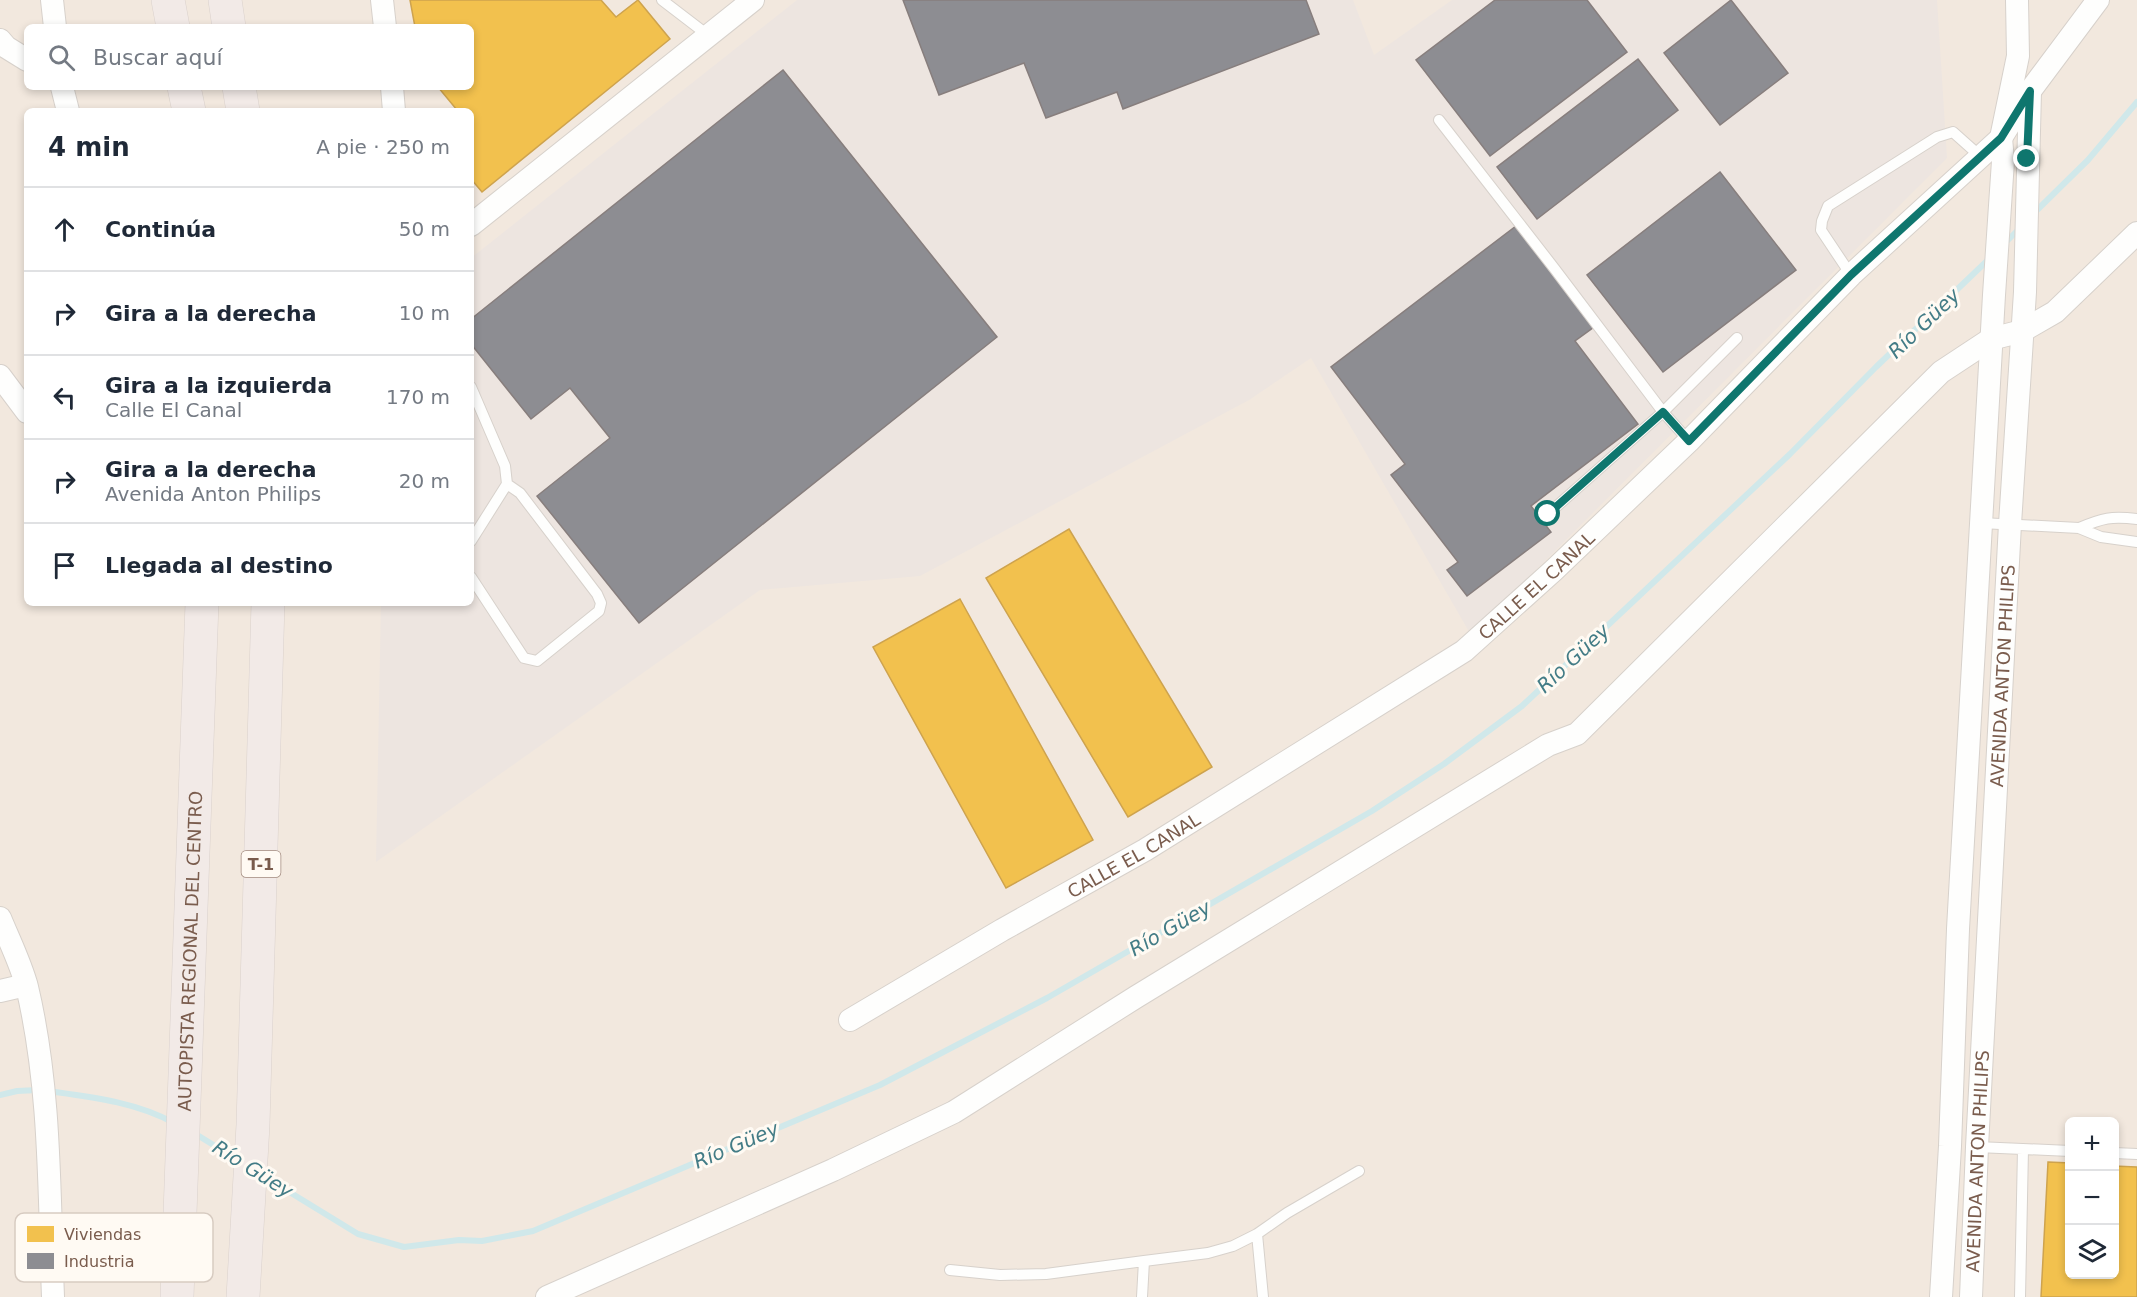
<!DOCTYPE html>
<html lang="es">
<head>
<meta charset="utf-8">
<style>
  body { margin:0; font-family:"DejaVu Sans",sans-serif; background:#f6f6f7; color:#1f2937 }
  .controls { position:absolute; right:18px; bottom:18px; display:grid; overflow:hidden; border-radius:9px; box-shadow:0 3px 9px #0003 }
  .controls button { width:54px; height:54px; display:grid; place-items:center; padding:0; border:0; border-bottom:2px solid #e0e1e3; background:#fff; color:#1f2937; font:30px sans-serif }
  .stop { position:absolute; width:18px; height:18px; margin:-14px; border:4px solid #0f766e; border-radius:50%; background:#fff }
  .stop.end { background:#0f766e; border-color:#fff; box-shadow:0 2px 6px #0008 }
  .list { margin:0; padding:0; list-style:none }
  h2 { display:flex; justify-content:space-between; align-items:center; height:78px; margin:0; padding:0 24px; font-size:26px }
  h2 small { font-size:20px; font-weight:400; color:#747a83 }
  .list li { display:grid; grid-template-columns:39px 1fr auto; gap:18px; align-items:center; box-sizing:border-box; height:84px; padding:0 24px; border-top:2px solid #e0e1e3 }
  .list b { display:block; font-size:22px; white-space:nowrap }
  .list p { margin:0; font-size:20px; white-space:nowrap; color:#747a83 }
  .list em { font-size:20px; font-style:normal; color:#747a83 }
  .icon { flex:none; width:33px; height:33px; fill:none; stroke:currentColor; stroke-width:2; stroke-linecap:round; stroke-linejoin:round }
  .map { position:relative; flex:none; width:2137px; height:1297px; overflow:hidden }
  .search { position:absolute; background:#fff; box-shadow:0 3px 9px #0003; left:24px; top:24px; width:450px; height:66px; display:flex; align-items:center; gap:15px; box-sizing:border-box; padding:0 21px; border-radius:9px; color:#747a83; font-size:22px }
  .panel { position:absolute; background:#fff; box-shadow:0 3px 9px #0003; left:24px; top:108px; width:450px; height:498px; border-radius:9px }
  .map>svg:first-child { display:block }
  .residential { fill:#f2e8de; fill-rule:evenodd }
  .industrial { fill:#ede5e0 }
  .homes { fill:#f2c14e; stroke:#cea34e; stroke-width:1.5 }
  .industry { fill:#8d8d92; stroke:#877e7d; stroke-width:1.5 }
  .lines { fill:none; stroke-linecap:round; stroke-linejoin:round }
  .stream { stroke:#d0e8ea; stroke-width:6 }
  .lane-casing { stroke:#d7d1cb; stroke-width:12 }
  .street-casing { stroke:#d7d1cb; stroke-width:24 }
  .highway-casing { stroke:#dad1cc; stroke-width:34 }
  .lane { stroke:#fefefd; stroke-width:10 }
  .street { stroke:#fefefd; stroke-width:22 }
  .highway { stroke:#f2eae7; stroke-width:33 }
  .route { stroke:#0f766e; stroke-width:8 }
  .labels { text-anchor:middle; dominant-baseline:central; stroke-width:6; stroke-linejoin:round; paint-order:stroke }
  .shield { fill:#fffaf3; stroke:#a28b7f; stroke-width:1.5 }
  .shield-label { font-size:16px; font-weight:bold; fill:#7a5c4d }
  .street-label { font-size:18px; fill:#7a5c4d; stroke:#fffaf3 }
  .water-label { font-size:20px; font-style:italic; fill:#437c86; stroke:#fffaf3 }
  .key { fill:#fffaf3; stroke:#d7cbc1; stroke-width:1.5 }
  .key-label { font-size:16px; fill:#7a5c4d }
</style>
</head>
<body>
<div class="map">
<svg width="2137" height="1297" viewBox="0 0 2137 1297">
  <rect width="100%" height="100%" fill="#f9f5f0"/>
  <path class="residential" d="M 0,0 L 2137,0 L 2137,1297 L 0,1297 ZM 27,27 L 471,27 L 471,87 L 27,87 ZM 27,111 L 471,111 L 471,603 L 27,603 ZM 2070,1122 L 2114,1122 L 2114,1274 L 2070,1274 Z"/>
  <path class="industrial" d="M 797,0 L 1353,0 L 1374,55 L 1452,0 L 1937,0 L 1947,158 L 1471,635 L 1311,358 L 1249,400 L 920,576 L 760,590 L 376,862 L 381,603 L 471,603 L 471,258 Z"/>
  <path class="homes" d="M 410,0 L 601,0 L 616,17 L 638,0 L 670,39 L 482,192 L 471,179 L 471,111 L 455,111 L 457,110 L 438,87 L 471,87 L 471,27 L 415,27 Z
    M 1069,529 L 1212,767 L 1128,817 L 986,578 Z
    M 960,599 L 1093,840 L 1006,888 L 873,647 Z
    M 2048,1162 L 2070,1163 L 2070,1274 L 2114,1274 L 2114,1166 L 2137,1167 L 2137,1297 L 2041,1297 Z"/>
  <path class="industry" d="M 903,0 L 1306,0 L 1319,34 L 1123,109 L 1117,92 L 1046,118 L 1024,63 L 939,95 Z
    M 1495,0 L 1587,0 L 1627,52 L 1490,156 L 1416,60 Z
    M 1731,0 L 1788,73 L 1720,125 L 1664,53 Z
    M 1638,59 L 1678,110 L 1537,219 L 1497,167 Z
    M 783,70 L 997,337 L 639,623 L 537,496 L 610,438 L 570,388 L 531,419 L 471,344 L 471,319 Z
    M 1720,172 L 1796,270 L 1663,372 L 1587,275 Z
    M 1516,226 L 1594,327 L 1575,341 L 1638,424 L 1531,506 L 1551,532 L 1467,596 L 1447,570 L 1458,562 L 1391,475 L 1405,464 L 1331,367 Z"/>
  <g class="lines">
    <path class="stream" d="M 2032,215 L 2088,160 L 2137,102
      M 2005,243 L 2021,227
      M 48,1091 C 91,1097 136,1102 174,1123
      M 0,1095 L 17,1091 L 38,1090
      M 194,1133 L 241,1162
      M 260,1174 L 358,1234 L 404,1247 L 459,1240 L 482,1241 L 533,1231 L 880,1085 L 1047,998 L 1372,811 L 1444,764 L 1522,706 L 1790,454 L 1876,367 L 1989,259"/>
    <g class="lane-casing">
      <path id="lane" d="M 662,0 L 709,36
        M 1439,120 L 1554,268 L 1663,412 L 1689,441
        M 1851,275 L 1821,230 L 1822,221 L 1828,206 L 1937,137 L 1953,132 L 1981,157
        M 471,387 L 505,466 L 507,484 L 471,541
        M 1548,514 L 1663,412 L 1737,338
        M 1981,523 L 2079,528 L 2101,537 L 2137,542
        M 2079,528 C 2103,518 2111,516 2137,519
        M 471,577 L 524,658 L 537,661 L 599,611 L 601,603 L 597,594 L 520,493 L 507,484
        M 1977,1147 L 2070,1151
        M 2114,1153 L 2137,1154
        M 1257,1234 L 1263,1297
        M 1144,1261 L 1208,1253 L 1233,1246 L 1257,1234 L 1287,1213 L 1359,1171
        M 950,1270 L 1000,1275 L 1046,1274 L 1144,1261 L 1142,1297
        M 2020,1297 L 2023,1149"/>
    </g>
    <g class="street-casing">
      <g id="street">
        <path d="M 52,0 L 55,27"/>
        <path d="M 382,0 L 385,27"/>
        <path d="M 0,40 L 6,47 L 27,60"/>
        <path d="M 62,87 L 68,111"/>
        <path d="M 392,87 L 394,111"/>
        <path d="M 471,225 L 753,0"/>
        <path d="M 0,376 L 27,412"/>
        <path d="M 0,918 C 9,940 21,964 27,987 C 51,1088 49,1194 53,1297"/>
        <path d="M 0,991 L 26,985"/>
        <path id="s1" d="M 850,1020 L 1002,930 L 1145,850 L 1464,651 L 1554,570 L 1689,441 L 1851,275 L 2001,138 L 2030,91 L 2098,0"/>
        <path d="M 547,1297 L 833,1170 L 954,1112 L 1136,997 L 1548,745 L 1577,734 L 1941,372 L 1991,339 L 2022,331 L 2055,312 L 2137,233"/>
        <path d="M 1941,1297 L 1950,1146 L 1958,929 L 1994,295 L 2003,161 L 2001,138 L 2018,56 L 2017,0"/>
        <path id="s2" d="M 1971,1297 L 1977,1147 L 2010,524 L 2025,292 L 2030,91"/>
      </g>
    </g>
    <g class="highway-casing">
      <g id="highway">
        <path d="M 168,0 L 173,27"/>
        <path d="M 225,0 L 229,27"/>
        <path d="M 184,87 L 189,111"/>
        <path d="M 239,87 L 243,111"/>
        <path id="s3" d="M 177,1297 L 202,603"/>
        <path d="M 243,1297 L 253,1125 L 268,603"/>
      </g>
    </g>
    <use href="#lane" class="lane"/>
    <use href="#street" class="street"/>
    <use href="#highway" class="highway"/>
  </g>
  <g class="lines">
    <path class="route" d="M 1548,514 L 1663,412 L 1689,441 L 1851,275 L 2001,138 L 2030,91 L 2027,159"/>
  </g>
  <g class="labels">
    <rect class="shield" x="241.5" y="851" width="39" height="26" rx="4.5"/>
    <g class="shield-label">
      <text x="261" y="864">T-1</text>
    </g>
    <g class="street-label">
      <text stroke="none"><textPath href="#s1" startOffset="814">CALLE EL CANAL</textPath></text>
      <text stroke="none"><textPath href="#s2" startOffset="622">AVENIDA ANTON PHILIPS</textPath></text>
      <text stroke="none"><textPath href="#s1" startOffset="328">CALLE EL CANAL</textPath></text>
      <text stroke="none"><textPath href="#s3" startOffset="346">AUTOPISTA REGIONAL DEL CENTRO</textPath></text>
      <text stroke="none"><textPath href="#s2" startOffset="136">AVENIDA ANTON PHILIPS</textPath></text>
    </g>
    <g class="water-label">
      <text transform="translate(1924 323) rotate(-44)">Río Güey</text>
      <text transform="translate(1573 658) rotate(-43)">Río Güey</text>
      <text transform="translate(1170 928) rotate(-30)">Río Güey</text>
      <text transform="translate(736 1145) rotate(-23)">Río Güey</text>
      <text transform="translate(253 1169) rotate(32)">Río Güey</text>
    </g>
  </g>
  <rect x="15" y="1213" width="198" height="69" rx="9" class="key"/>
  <rect x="27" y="1226" width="27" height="16" fill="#f2c14e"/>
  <rect x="27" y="1253" width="27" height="16" fill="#8d8d92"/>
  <g class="key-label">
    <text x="64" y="1240">Viviendas</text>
    <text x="64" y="1267">Industria</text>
  </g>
</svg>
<div class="controls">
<button>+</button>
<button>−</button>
<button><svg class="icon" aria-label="layers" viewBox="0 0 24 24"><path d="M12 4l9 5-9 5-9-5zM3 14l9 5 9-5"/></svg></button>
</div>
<div class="stop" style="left:1548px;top:514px"></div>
<div class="stop end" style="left:2027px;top:159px"></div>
<div class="search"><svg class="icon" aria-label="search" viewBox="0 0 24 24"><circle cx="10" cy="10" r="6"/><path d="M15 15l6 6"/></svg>Buscar aquí</div>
<section class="panel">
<h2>4 min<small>A pie · 250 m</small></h2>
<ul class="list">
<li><svg class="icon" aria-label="ahead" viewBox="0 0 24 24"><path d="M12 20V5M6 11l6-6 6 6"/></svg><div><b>Continúa</b></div><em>50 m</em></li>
<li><svg class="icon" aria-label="right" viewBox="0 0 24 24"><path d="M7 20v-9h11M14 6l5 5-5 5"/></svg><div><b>Gira a la derecha</b></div><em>10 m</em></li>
<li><svg class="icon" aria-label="left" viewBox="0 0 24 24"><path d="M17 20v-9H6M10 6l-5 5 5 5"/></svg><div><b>Gira a la izquierda</b><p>Calle El Canal</p></div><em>170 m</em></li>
<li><svg class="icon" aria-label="right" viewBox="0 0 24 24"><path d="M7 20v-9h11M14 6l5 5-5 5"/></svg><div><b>Gira a la derecha</b><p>Avenida Anton Philips</p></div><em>20 m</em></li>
<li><svg class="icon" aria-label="arrive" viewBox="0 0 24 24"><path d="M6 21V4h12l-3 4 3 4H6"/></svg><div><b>Llegada al destino</b></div></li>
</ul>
</section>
</div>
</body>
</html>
